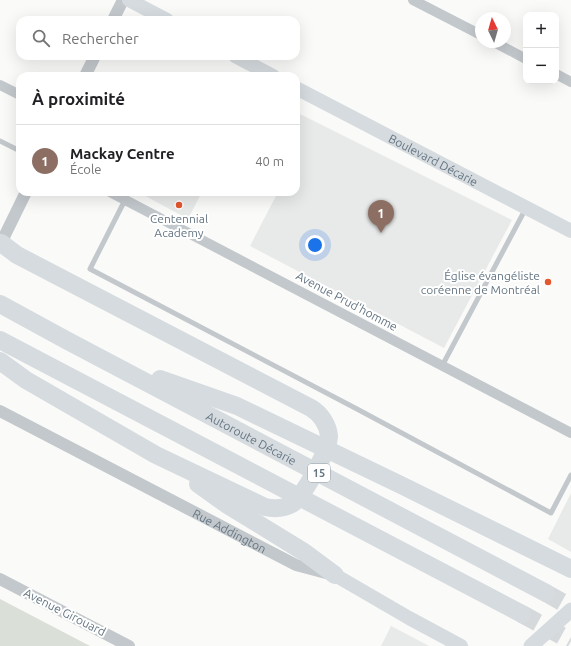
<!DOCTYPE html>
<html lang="fr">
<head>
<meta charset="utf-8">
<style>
  body { margin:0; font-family:Ubuntu,sans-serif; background:#f2f2f2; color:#202124 }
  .controls { position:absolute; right:12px; top:12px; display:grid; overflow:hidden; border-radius:8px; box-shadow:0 4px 16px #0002 }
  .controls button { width:36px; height:36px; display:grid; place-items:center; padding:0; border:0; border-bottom:1px solid #e0e0e0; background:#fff; color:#202124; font:20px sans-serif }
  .compass { position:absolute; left:475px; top:12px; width:36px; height:36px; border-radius:50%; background:#fff; box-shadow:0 4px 16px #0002; rotate:355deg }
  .you { position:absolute; left:315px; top:245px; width:14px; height:14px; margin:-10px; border:3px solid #fff; border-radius:50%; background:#1a73e8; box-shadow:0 0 0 6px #1a73e833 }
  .badge { display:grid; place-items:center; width:26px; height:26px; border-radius:50%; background:#0f766e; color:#fff; font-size:13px; font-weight:700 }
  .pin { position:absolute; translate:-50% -33px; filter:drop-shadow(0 1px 2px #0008) }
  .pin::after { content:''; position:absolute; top:21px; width:14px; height:12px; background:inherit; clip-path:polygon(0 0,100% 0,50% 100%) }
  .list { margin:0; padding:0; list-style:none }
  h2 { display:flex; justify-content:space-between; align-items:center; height:52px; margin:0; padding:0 16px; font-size:17px }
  h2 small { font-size:13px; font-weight:400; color:#757577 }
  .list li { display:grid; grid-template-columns:26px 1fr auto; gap:12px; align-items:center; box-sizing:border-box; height:72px; padding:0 16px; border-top:1px solid #e0e0e0 }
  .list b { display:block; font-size:15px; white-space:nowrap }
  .list p { margin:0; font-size:13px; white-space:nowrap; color:#757577 }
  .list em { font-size:13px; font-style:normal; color:#757577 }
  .icon { flex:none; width:22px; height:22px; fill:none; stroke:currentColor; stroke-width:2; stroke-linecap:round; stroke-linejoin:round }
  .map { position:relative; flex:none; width:571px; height:646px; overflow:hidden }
  .search { position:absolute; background:#fff; box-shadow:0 4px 16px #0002; left:16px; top:16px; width:284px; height:44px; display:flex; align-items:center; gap:10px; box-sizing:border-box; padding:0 14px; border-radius:12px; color:#757577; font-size:15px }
  .panel { position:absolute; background:#fff; box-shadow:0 4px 16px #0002; left:16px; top:72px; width:284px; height:124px; border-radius:12px }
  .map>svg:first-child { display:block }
  .built { fill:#e8e9e9 }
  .green { fill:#dadfd7 }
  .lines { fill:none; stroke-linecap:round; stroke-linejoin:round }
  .motorway-tunnel { stroke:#d5d9db; stroke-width:18; stroke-dasharray:18 9; stroke-linecap:butt }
  .service { stroke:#c3c8cc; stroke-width:5 }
  .minor { stroke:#c3c8cc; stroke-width:10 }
  .tertiary { stroke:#c3c8cc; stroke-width:12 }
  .secondary { stroke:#d6dbdf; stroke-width:14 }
  .primary { stroke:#d6dbdf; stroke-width:15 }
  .motorway { stroke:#d6dbdf; stroke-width:18 }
  .poi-dot { fill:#e4572e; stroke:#fff; stroke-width:1.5 }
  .labels { text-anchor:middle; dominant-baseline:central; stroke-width:4; stroke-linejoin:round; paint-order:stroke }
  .shield { fill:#fff; stroke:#939fa8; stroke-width:1 }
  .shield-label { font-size:11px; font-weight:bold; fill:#657683 }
  .street-label { font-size:12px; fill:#657683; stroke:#fff }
  .poi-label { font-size:12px; fill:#657683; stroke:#fff }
</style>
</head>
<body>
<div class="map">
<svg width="571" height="646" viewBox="0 0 571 646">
  <rect width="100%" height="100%" fill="#fafaf8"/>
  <path class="built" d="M 296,112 L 512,220 L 444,348 L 250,246 L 278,192 L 296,192 Z
    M 138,192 L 202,192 L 188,219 Z
    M 571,493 L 571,552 L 548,539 Z
    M 391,626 L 416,639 L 429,646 L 381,646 Z"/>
  <path class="green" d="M 0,599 L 90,646 L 0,646 Z"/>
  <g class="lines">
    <path class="motorway-tunnel" d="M 546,593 L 571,607
      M 522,614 L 571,641"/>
    <path class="service" d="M 0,141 L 20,151
      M 125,200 L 90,269 L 357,409 L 551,513 L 571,475
      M 442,366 L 526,208"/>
    <path class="minor" d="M 413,0 L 481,35
      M 494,42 L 526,59
      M 556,74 L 571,82
      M 0,85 L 20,95
      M 110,192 L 571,433"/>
    <g class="tertiary">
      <path d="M 113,20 L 123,0"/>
      <path d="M 85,76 L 95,56"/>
      <path d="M 0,245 L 26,192"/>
      <path id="s1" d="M 0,411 L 296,565 L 326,573"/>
      <path d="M 0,579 L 129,646"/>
    </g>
    <g class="secondary">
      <path d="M 129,0 L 167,20"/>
      <path d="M 235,56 L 273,76"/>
      <path id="s2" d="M 296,88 L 571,231"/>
      <path d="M 335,575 L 409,618 L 461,646"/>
    </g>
    <path class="primary" d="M 531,646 L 571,610"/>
    <g class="motorway">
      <path id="s3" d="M 0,304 L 66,340 L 546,593"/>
      <path d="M 0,340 L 522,614"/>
      <path d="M 0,361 L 26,380 L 156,455 L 265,507 C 274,509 283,509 292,504 C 303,497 329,450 329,436 C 328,425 321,414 311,408 L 17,255 L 1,243"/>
      <path d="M 160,379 L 237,406 L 403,486 L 571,569"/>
      <path d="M 198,484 L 226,504 L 304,552 L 335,575"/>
    </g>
  </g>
  <g class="poi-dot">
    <circle cx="179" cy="205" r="4"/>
    <circle cx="548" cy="282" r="4"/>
  </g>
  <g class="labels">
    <rect class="shield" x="308" y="464" width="22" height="18" rx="3"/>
    <g class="shield-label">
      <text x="319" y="473">15</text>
    </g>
    <g class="street-label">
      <text stroke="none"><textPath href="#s2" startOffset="155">Boulevard Décarie</textPath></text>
      <text transform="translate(347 301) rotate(28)">Avenue Prud'homme</text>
      <text stroke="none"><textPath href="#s3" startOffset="285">Autoroute Décarie</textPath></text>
      <text stroke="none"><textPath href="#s1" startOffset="259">Rue Addington</textPath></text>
      <text transform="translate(65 612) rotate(27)">Avenue Girouard</text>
    </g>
    <g class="poi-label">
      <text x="179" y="218">Centennial<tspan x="179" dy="14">Academy</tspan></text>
      <text x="540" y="275" text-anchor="end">Église évangéliste<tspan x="540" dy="14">coréenne de Montréal</tspan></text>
    </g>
  </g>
</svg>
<div class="controls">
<button>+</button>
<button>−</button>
</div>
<svg class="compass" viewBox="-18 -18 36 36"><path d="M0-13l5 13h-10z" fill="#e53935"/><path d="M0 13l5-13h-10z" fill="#757577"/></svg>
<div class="you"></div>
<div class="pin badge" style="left:381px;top:233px;background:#8d6e63">1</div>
<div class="search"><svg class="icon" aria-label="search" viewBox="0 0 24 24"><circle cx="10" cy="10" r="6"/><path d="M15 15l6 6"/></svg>Rechercher</div>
<section class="panel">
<h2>À proximité<small></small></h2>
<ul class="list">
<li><span class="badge" style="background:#8d6e63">1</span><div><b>Mackay Centre</b><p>École</p></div><em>40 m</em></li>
</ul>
</section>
</div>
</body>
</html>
